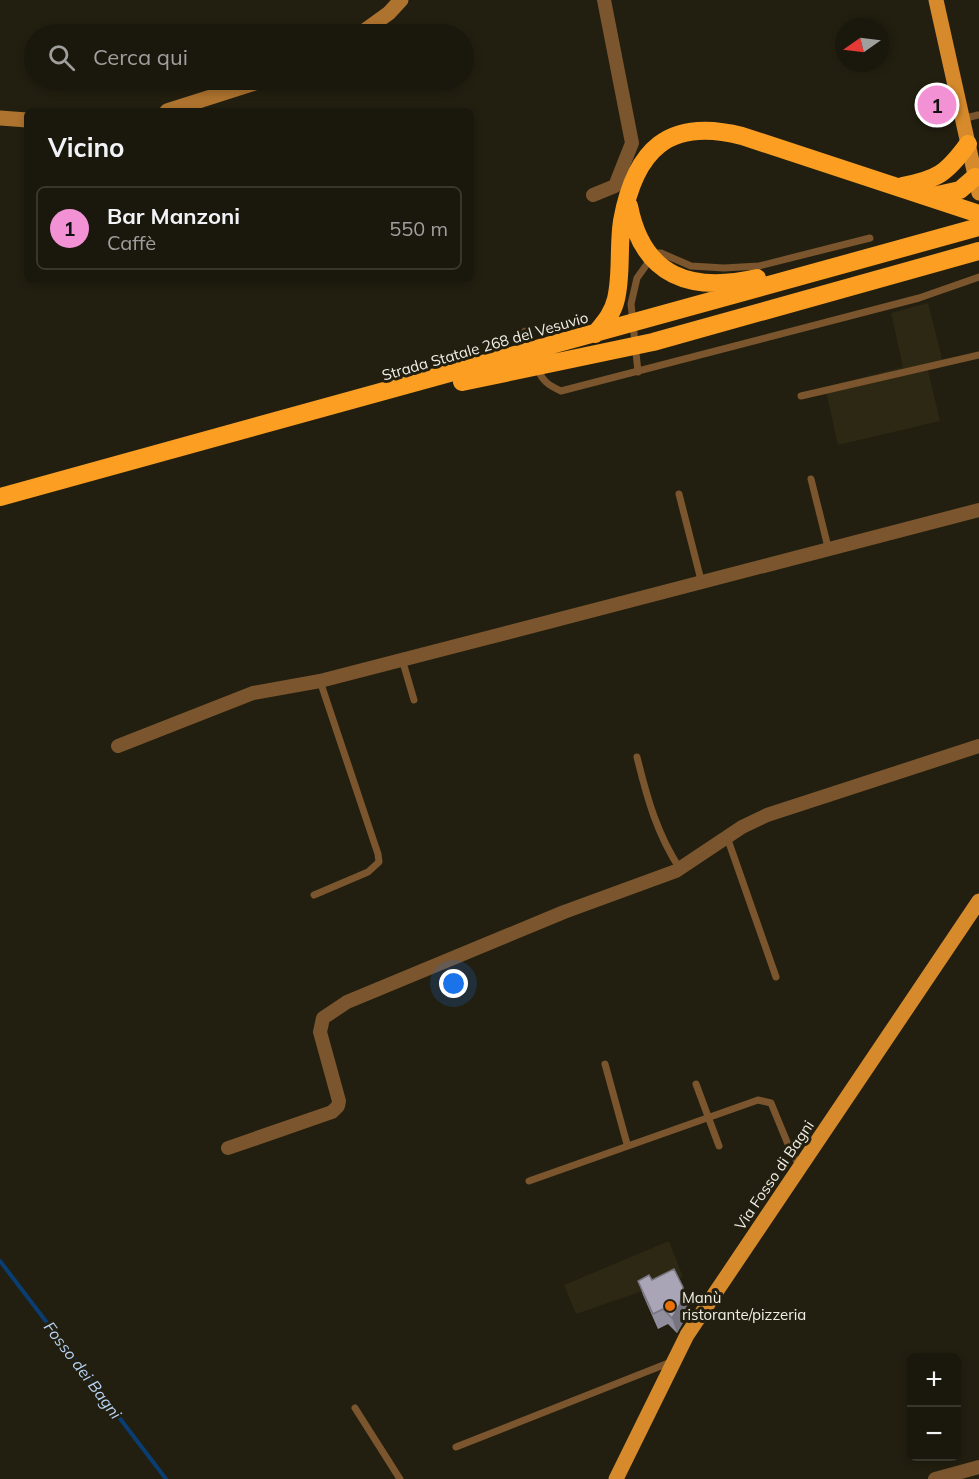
<!DOCTYPE html>
<html lang="it">
<head>
<meta charset="utf-8">
<style>
  body { margin:0; font-family:Mulish,sans-serif; background:#232015; color:#f1f3f6 }
  .controls { position:absolute; right:18px; bottom:18px; display:grid; overflow:hidden; border-radius:9px; box-shadow:0 3px 9px #0003 }
  .controls button { width:54px; height:54px; display:grid; place-items:center; padding:0; border:0; border-bottom:2px solid #38362d; background:#1a170c; color:#f1f3f6; font:30px sans-serif }
  .compass { position:absolute; left:835px; top:18px; width:54px; height:54px; border-radius:50%; background:#1a170c; box-shadow:0 3px 9px #0003; rotate:256deg }
  .you { position:absolute; left:454px; top:984px; width:21px; height:21px; margin:-15px; border:4px solid #fff; border-radius:50%; background:#1a73e8; box-shadow:0 0 0 9px #1a73e833 }
  .badge { display:grid; place-items:center; width:39px; height:39px; border-radius:50%; background:#f391d5; color:#111; font-size:20px; font-weight:700 }
  .pin { position:absolute; translate:-50% -50%; border:3px solid #fff; box-shadow:0 2px 6px #0006 }
  .list { margin:0; padding:0; list-style:none }
  h2 { display:flex; justify-content:space-between; align-items:center; height:78px; margin:0; padding:0 24px; font-size:26px }
  h2 small { font-size:20px; font-weight:400; color:#9f9f9d }
  .list li { display:grid; grid-template-columns:39px 1fr auto; gap:18px; align-items:center; box-sizing:border-box; height:84px; margin:0 12px 12px; padding:0 12px; border:2px solid #38362d; border-radius:9px }
  .list b { display:block; font-size:22px; white-space:nowrap }
  .list p { margin:0; font-size:20px; white-space:nowrap; color:#9f9f9d }
  .list em { font-size:20px; font-style:normal; color:#9f9f9d }
  .icon { flex:none; width:33px; height:33px; fill:none; stroke:currentColor; stroke-width:2; stroke-linecap:round; stroke-linejoin:round }
  .map { position:relative; flex:none; width:979px; height:1479px; overflow:hidden }
  .search { position:absolute; background:#1a170c; box-shadow:0 3px 9px #0003; left:24px; top:24px; width:450px; height:66px; display:flex; align-items:center; gap:15px; box-sizing:border-box; padding:0 21px; border-radius:33px; color:#9f9f9d; font-size:22px }
  .panel { position:absolute; background:#1a170c; box-shadow:0 3px 9px #0003; left:24px; top:108px; width:450px; height:174px; border-radius:9px }
  .map>svg:first-child { display:block }
  .built { fill:#2d2813 }
  .lines { fill:none; stroke-linecap:round; stroke-linejoin:round }
  .stream { stroke:#0a3e72; stroke-width:4 }
  .lane { stroke:#7a552d; stroke-width:7 }
  .street { stroke:#7a552d; stroke-width:14 }
  .secondary { stroke:#ae732e; stroke-width:15 }
  .primary { stroke:#d68a2b; stroke-width:15 }
  .highway { stroke:#fb9e22; stroke-width:18 }
  .wall { fill:#918e9d }
  .shaded-wall { fill:#76747f }
  .building { fill:#a9a5b6; stroke:#76747f; stroke-width:1.5 }
  .food-dot { fill:#e8710a; stroke:#221f10; stroke-width:2 }
  .labels { text-anchor:middle; dominant-baseline:central; stroke-width:6; stroke-linejoin:round; paint-order:stroke }
  .street-label { font-size:15px; fill:#f0eee4; stroke:#221f10 }
  .poi-label { font-size:15px; fill:#f0eee4; stroke:#221f10; text-anchor:start }
  .water-label { font-size:16px; font-style:italic; fill:#b7d2f2; stroke:#221f10 }
</style>
</head>
<body>
<div class="map">
<svg width="979" height="1479" viewBox="0 0 979 1479">
  <rect width="100%" height="100%" fill="#221f10"/>
  <path class="built" d="M 928,303 L 944,366 L 928,370 L 940,421 L 838,445 L 825,387 L 903,367 L 891,313 Z
    M 669,1241 L 683,1277 L 576,1314 L 564,1285 Z"/>
  <g class="lines">
    <path class="stream" d="M 0,1261 L 166,1479"/>
    <path class="lane" d="M 962,119 L 978,115
      M 525,331 L 531,348
      M 537,367 C 542,381 548,385 561,391 L 919,298 L 979,277
      M 638,372 L 631,304 L 637,278 L 655,253 L 661,253 L 691,266 L 724,268 L 759,266 L 870,238
      M 801,396 L 979,355
      M 811,479 L 828,547
      M 679,494 L 702,584
      M 402,659 L 414,700
      M 637,757 C 647,798 657,834 680,869
      M 727,837 L 776,977
      M 314,895 L 368,872 L 379,862 L 378,854 L 320,681
      M 605,1064 L 627,1144
      M 696,1084 L 719,1146
      M 529,1181 L 758,1100 L 771,1103 L 792,1154 L 801,1167
      M 355,1408 L 400,1479
      M 456,1447 L 671,1362"/>
    <path class="street" d="M 593,195 L 615,186 L 632,143 L 604,0
      M 118,746 L 253,693 L 320,681 L 475,641 L 979,510
      M 228,1148 L 332,1112 L 338,1106 L 339,1101 L 320,1032 L 323,1018 L 347,1002 L 564,912 L 676,871 L 742,827 L 767,815 L 979,746
      M 935,1479 L 979,1467"/>
    <path class="secondary" d="M 360,34 L 389,13 L 401,0
      M 167,111 L 264,80
      M 0,118 L 27,120"/>
    <path class="primary" d="M 936,0 L 979,193
      M 616,1479 L 687,1335 L 979,901"/>
    <path class="highway" d="M 902,186 C 937,180 947,173 968,144
      M 933,196 L 960,190 L 975,177
      M 629,206 C 643,277 691,293 757,278
      M 595,334 C 604,323 613,313 616,299 C 622,274 618,247 622,221 C 635,150 668,117 742,136 L 979,214
      M 462,382 L 653,342 L 979,251
      M 0,497 L 979,227"/>
  </g>
  <path class="wall" d="M 638,1281 L 688,1302 L 685,1319 L 677,1333 L 668,1324 L 658,1329 L 643,1295 Z"/>
  <path class="shaded-wall" d="M 683,1287 L 688,1302 L 685,1319 L 677,1333 L 672,1318 Z"/>
  <path class="building" d="M 674,1269 L 683,1287 L 680,1304 L 672,1318 L 663,1309 L 653,1314 L 638,1281 L 649,1275 L 652,1280 Z"/>
  <circle class="food-dot" cx="670" cy="1306" r="6"/>
  <g class="labels">
    <g class="street-label">
      <text transform="translate(485 346) rotate(-16)">Strada Statale 268 del Vesuvio</text>
      <text transform="translate(774 1175) rotate(-56)">Via Fosso di Bagni</text>
    </g>
    <g class="poi-label">
      <text x="682" y="1297">Manù<tspan x="682" dy="17">ristorante/pizzeria</tspan></text>
    </g>
    <g class="water-label">
      <text transform="translate(83 1370) rotate(53)">Fosso dei Bagni</text>
    </g>
  </g>
</svg>
<div class="controls">
<button>+</button>
<button>−</button>
</div>
<svg class="compass" viewBox="-18 -18 36 36"><path d="M0-13l5 13h-10z" fill="#e53935"/><path d="M0 13l5-13h-10z" fill="#9f9f9d"/></svg>
<div class="you"></div>
<div class="pin badge" style="left:937px;top:105px">1</div>
<div class="search"><svg class="icon" aria-label="search" viewBox="0 0 24 24"><circle cx="10" cy="10" r="6"/><path d="M15 15l6 6"/></svg>Cerca qui</div>
<section class="panel">
<h2>Vicino<small></small></h2>
<ul class="list">
<li><span class="badge">1</span><div><b>Bar Manzoni</b><p>Caffè</p></div><em>550 m</em></li>
</ul>
</section>
</div>
</body>
</html>
